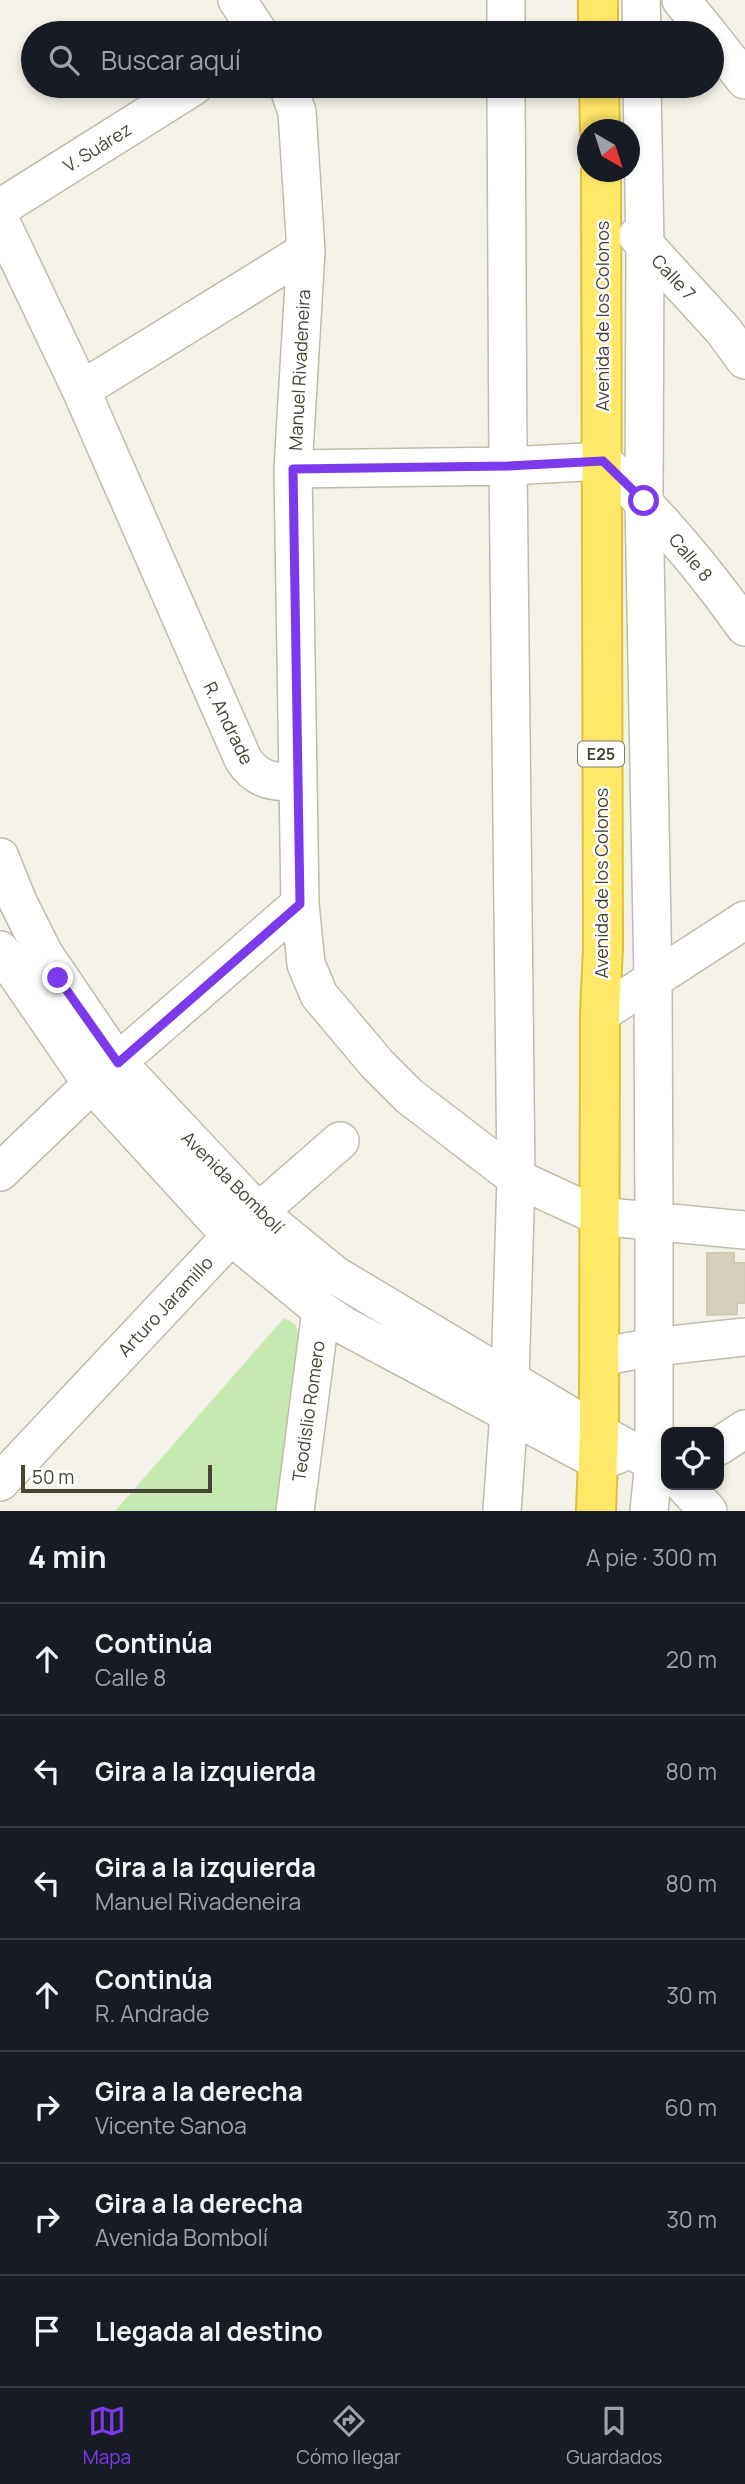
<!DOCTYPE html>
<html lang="es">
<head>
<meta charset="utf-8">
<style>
  body { margin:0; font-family:Manrope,sans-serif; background:#20242c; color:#f1f3f6 }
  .controls { position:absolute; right:21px; bottom:21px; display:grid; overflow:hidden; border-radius:14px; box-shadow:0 4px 10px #0003 }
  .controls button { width:63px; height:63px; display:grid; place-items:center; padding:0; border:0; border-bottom:2px solid #363941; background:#171b24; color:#f1f3f6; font:35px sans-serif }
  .compass { position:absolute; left:577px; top:119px; width:63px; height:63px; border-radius:50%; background:#171b24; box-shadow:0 4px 10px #0003; rotate:141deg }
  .scale { position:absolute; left:21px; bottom:18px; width:191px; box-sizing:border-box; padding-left:7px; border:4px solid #474436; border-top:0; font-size:19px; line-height:24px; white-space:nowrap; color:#474436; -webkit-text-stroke:5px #fff; paint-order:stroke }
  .stop { position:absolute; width:21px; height:21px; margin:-16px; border:5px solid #7c3aed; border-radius:50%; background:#fff }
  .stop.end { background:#7c3aed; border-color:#fff; box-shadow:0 2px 7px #0008 }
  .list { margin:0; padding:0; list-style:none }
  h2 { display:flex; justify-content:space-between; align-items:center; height:91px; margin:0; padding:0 28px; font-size:30px }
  h2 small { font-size:23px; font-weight:400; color:#9ea1a6 }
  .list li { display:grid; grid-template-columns:46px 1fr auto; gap:21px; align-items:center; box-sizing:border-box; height:112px; padding:0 28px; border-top:2px solid #363941 }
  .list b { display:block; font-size:26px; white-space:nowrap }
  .list p { margin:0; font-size:23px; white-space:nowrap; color:#9ea1a6 }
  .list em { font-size:23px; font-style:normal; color:#9ea1a6 }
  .icon { flex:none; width:38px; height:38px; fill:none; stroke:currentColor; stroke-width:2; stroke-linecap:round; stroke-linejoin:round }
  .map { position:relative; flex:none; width:745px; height:1511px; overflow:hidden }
  .search { position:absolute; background:#171b24; box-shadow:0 4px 10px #0003; left:21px; right:21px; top:21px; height:77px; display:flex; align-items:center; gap:18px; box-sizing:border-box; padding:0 24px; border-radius:38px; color:#9ea1a6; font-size:26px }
  .sheet { height:875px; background:#171b24 }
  nav { display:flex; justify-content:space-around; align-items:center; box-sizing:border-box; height:98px; border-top:2px solid #363941; background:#171b24; font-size:19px; color:#9ea1a6 }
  nav a { display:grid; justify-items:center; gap:4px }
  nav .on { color:#7c3aed }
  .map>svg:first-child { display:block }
  .green { fill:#c5e9b0 }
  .building { fill:#d6d0bd; stroke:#d1cab0; stroke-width:2 }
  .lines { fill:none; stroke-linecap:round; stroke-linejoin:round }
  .minor-casing { stroke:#c0bcaa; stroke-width:40 }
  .highway-casing { stroke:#dfbf36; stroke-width:42 }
  .minor { stroke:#fff; stroke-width:37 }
  .highway { stroke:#ffe767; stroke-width:38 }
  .route { stroke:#7c3aed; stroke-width:9 }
  .labels { text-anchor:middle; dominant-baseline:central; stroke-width:5; stroke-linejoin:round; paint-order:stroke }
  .shield { fill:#fff; stroke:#7e7c72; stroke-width:2 }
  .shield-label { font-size:16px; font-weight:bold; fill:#474436 }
  .street-label { font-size:18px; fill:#474436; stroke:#fff }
</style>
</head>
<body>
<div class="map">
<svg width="745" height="1511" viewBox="0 0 745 1511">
  <rect width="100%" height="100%" fill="#f4f2e8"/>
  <path class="green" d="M 284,1318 L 295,1324 L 300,1339 L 280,1511 L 115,1511 Z"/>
  <path class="building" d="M 707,1253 L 734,1253 L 734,1263 L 745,1263 L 745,1303 L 737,1303 L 737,1314 L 707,1315 Z"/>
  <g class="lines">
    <g class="minor-casing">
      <path id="minor" d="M 237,0 L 259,33
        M 506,0 L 506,33
        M 641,0 L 642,33
        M 681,0 L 708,33
        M 712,38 L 745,80
        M 288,86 L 297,112 L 306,251 L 293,469 L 300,904 L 306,964 L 319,995 L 377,1064 L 409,1096 L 516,1178 L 598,1216 L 745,1230
        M 642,86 L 645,246 L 644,501 L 653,980 L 654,1222 L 654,1461 L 649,1511
        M 0,208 L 194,86
        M 0,220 L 81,390 L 243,759 C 257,781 273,782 297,782
        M 637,236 L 723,330 L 745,360
        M 81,390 L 306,251
        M 293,469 L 508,466 L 603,461 C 655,512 703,567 745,627
        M 0,857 L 18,902 L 44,954 L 118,1063 L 258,1212 L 335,1275 L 599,1433 L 666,1469
        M 0,950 L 92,1084 L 231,1236 L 321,1310 L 343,1325 L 598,1461 L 617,1455
        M 600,1014 L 745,920
        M 0,1172 L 92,1084 L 300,904
        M 599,1357 L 654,1347 L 745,1337
        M 719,1446 L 745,1429
        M 0,1482 L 231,1236 L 340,1141
        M 684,1485 L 708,1511
        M 295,1511 L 321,1310
        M 502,1511 L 509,1412 L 516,1178 L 508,466 L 506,86"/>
    </g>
    <g class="highway-casing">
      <path id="highway" d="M 598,0 L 598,33
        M 599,86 L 600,130
        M 596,1511 L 599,1433 L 600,1014 L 603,947 L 601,172"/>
    </g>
    <use href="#minor" class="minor"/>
    <use href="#highway" class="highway"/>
  </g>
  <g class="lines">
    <path class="route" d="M 58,978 L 118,1063 L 300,904 L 293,469 L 508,466 L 603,461 L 644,501"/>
  </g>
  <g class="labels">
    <rect class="shield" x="578" y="741.5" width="46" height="25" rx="5"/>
    <g class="shield-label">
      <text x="601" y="754">E25</text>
    </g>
    <g class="street-label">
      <text transform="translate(97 147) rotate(-32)">V. Suárez</text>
      <text transform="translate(674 277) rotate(47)">Calle 7</text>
      <text transform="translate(602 316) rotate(-90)">Avenida de los Colonos</text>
      <text transform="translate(299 370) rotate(-87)">Manuel Rivadeneira</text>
      <text transform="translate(691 557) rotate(50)">Calle 8</text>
      <text transform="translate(229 723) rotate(64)">R. Andrade</text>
      <text transform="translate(601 883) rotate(-90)">Avenida de los Colonos</text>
      <text transform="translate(233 1182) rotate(45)">Avenida Bombolí</text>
      <text transform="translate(165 1306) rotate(-47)">Arturo Jaramillo</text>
      <text transform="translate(308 1411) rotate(-82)">Teodislio Romero</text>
    </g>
  </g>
</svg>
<div class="controls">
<button><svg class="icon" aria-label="locate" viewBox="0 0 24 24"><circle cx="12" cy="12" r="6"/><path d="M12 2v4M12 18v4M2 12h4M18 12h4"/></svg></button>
</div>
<svg class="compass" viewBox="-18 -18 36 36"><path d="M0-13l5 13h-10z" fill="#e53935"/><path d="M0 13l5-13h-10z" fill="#9ea1a6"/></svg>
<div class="scale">50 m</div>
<div class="stop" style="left:644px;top:501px"></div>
<div class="stop end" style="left:58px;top:978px"></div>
<div class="search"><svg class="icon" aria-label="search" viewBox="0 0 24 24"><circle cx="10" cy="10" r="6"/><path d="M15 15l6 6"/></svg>Buscar aquí</div>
</div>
<section class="sheet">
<h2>4 min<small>A pie · 300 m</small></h2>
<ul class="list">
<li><svg class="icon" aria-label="ahead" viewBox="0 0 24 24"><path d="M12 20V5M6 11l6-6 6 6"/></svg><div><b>Continúa</b><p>Calle 8</p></div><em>20 m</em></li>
<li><svg class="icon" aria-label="left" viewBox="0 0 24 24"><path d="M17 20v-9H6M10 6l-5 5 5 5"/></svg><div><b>Gira a la izquierda</b></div><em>80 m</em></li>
<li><svg class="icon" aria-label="left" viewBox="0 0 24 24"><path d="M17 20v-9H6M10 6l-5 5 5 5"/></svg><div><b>Gira a la izquierda</b><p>Manuel Rivadeneira</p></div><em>80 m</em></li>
<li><svg class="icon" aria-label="ahead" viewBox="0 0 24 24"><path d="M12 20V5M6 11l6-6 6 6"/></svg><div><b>Continúa</b><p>R. Andrade</p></div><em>30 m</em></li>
<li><svg class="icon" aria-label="right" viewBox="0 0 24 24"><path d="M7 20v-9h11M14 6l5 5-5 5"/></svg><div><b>Gira a la derecha</b><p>Vicente Sanoa</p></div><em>60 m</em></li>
<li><svg class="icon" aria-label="right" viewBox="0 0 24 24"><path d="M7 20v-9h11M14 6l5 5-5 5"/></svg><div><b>Gira a la derecha</b><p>Avenida Bombolí</p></div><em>30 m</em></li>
<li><svg class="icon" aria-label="arrive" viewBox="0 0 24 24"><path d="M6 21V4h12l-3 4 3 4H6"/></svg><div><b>Llegada al destino</b></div></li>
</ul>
</section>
<nav>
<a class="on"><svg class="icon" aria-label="map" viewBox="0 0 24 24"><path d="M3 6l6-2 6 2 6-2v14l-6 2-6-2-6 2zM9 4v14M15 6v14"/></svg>Mapa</a>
<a><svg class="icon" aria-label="directions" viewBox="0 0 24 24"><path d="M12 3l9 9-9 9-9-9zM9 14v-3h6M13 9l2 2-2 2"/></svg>Cómo llegar</a>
<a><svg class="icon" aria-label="saved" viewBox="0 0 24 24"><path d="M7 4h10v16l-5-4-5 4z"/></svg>Guardados</a>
</nav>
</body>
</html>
